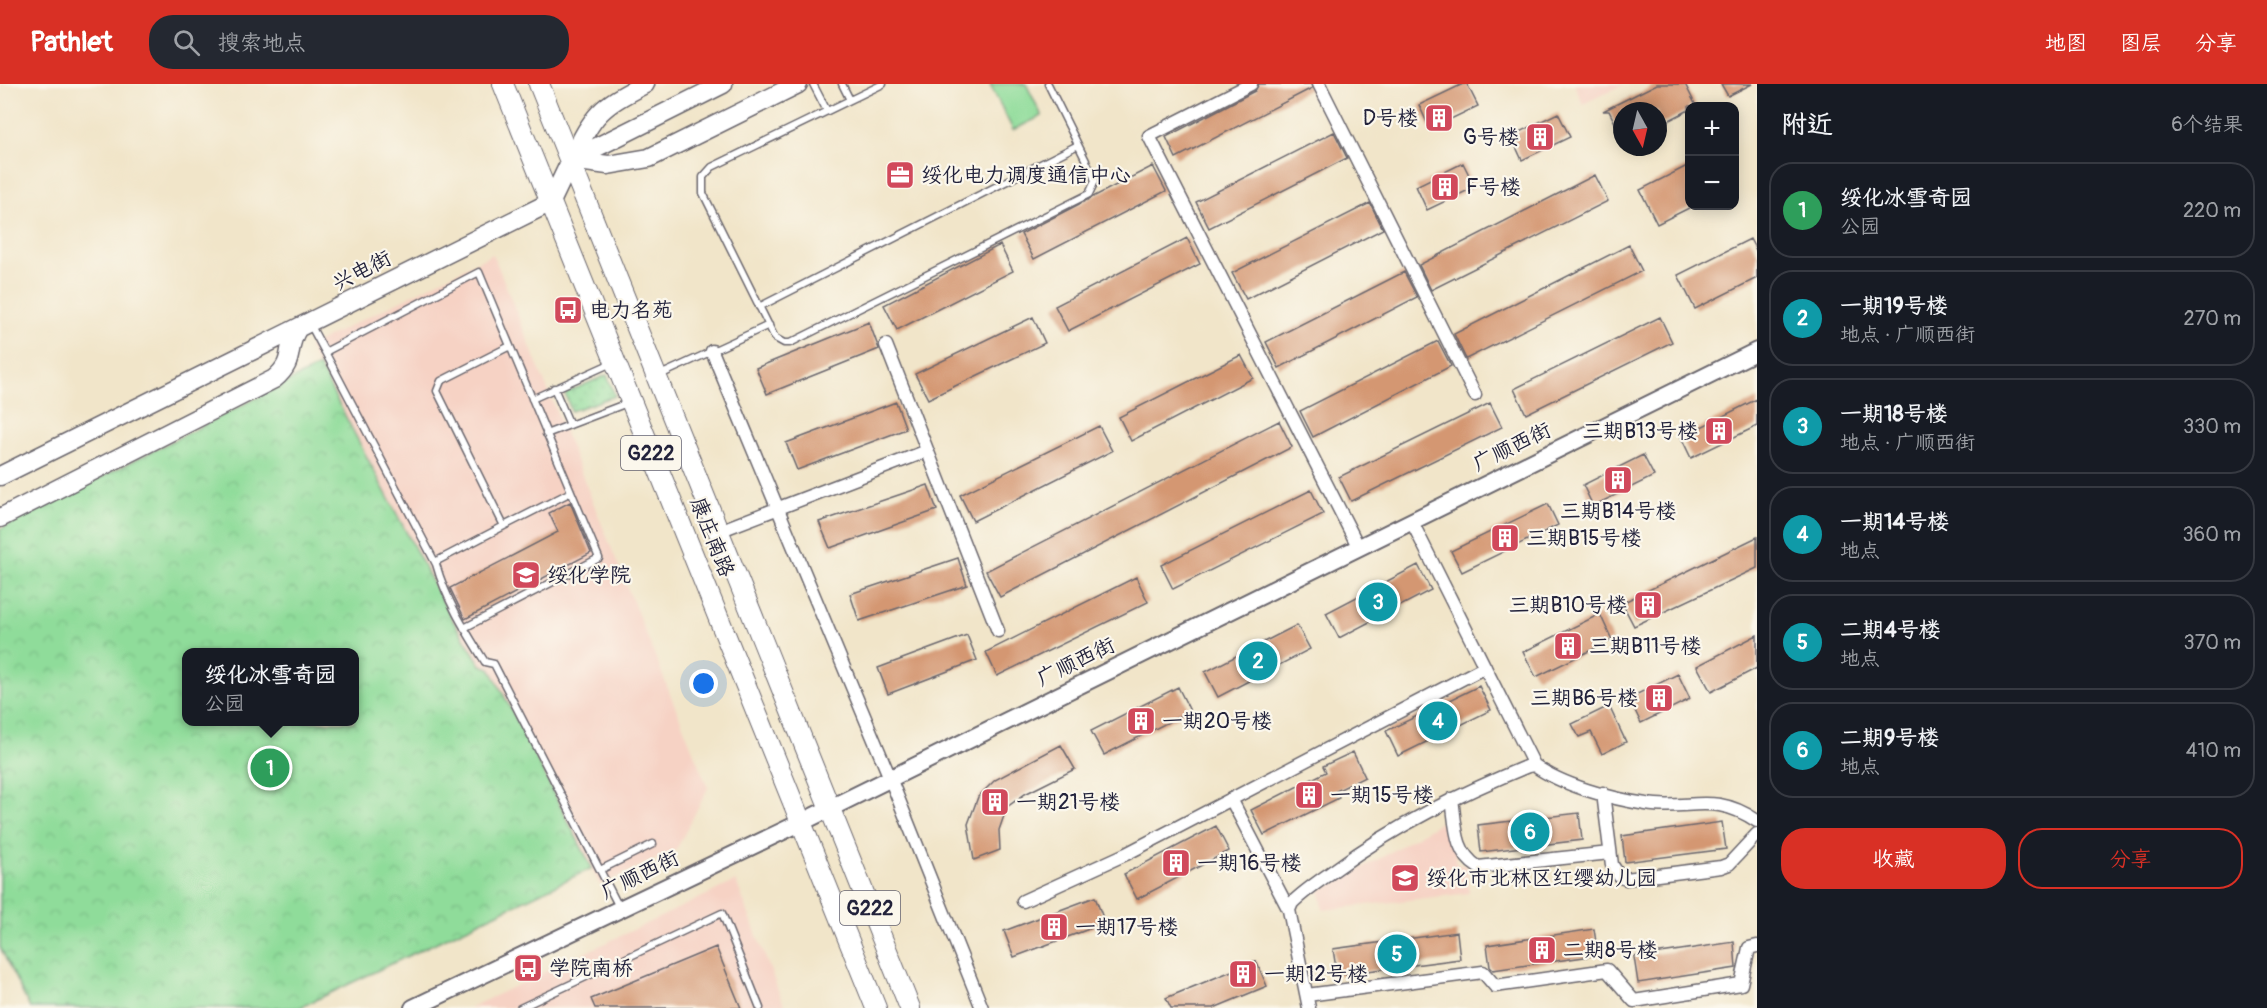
<!DOCTYPE html>
<html lang="zh">
<head>
<meta charset="utf-8">
<style>
  body { margin:0; font-family:Pangolin,"LXGW WenKai TC",sans-serif; background:#242831; color:#f1f3f6 }
  .controls { position:absolute; right:18px; top:18px; display:grid; overflow:hidden; border-radius:12px; box-shadow:0 3px 15px #0003 }
  .controls button { width:54px; height:54px; display:grid; place-items:center; padding:0; border:0; border-bottom:2px solid #363941; background:#171b24; color:#f1f3f6; font:30px sans-serif }
  .compass { position:absolute; left:1613px; top:18px; width:54px; height:54px; border-radius:50%; background:#171b24; box-shadow:0 3px 15px #0003; rotate:172deg }
  .you { position:absolute; left:704px; top:600px; width:21px; height:21px; margin:-15px; border:4px solid #fff; border-radius:50%; background:#1a73e8; box-shadow:0 0 0 9px #1a73e833 }
  .badge { display:grid; place-items:center; width:39px; height:39px; border-radius:50%; background:#d93025; color:#fff; font-size:20px; font-weight:700 }
  .pin { position:absolute; translate:-50% -50%; border:3px solid #fff; box-shadow:0 2px 6px #0006 }
  .popup { position:absolute; left:182px; top:564px; width:177px; height:78px; box-sizing:border-box; display:grid; place-content:center; border-radius:12px; background:#171b24; filter:drop-shadow(0 2px 4px #0005); font-size:20px; white-space:nowrap; color:#9ea1a6 }
  .popup b { font-size:22px; color:#f1f3f6 }
  .popup::after { content:''; position:absolute; left:50%; top:100%; margin-left:-12px; border:12px solid transparent; border-top-color:#171b24 }
  .list { margin:0; padding:0; list-style:none }
  h2 { display:flex; justify-content:space-between; align-items:center; height:78px; margin:0; padding:0 24px; font-size:26px }
  h2 small { font-size:20px; font-weight:400; color:#9ea1a6 }
  .list li { display:grid; grid-template-columns:39px 1fr auto; gap:18px; align-items:center; box-sizing:border-box; height:96px; margin:0 12px 12px; padding:0 12px; border:2px solid #363941; border-radius:24px }
  .list b { display:block; font-size:22px; white-space:nowrap }
  .list p { margin:0; font-size:20px; white-space:nowrap; color:#9ea1a6 }
  .list em { font-size:20px; font-style:normal; color:#9ea1a6 }
  .actions { display:flex; gap:12px; padding:18px 24px }
  .actions a { flex:1; padding:14px 0; border:2px solid #d93025; border-radius:24px; text-align:center; font-size:21px; color:#d93025 }
  .actions .main { background:#d93025; color:#fff }
  .icon { flex:none; width:33px; height:33px; fill:none; stroke:currentColor; stroke-width:2; stroke-linecap:round; stroke-linejoin:round }
  .map { position:relative; flex:none; width:1757px; height:924px; overflow:hidden }
  header { display:flex; align-items:center; gap:36px; box-sizing:border-box; height:84px; padding:0 30px; background:#d93025; color:#fff }
  header strong { font-size:28px }
  nav { display:flex; gap:33px; margin-inline-start:auto; font-size:21px }
  .search { width:420px; height:54px; background:#242831; display:flex; align-items:center; gap:15px; box-sizing:border-box; padding:0 21px; border-radius:24px; color:#9ea1a6; font-size:22px }
  main { display:flex }
  aside { flex:1; background:#171b24 }
  .map>svg:first-child { display:block }
  .built { fill:#f6d2c4 }
  .grass { fill:url(#grass-dots); stroke:#587f6a; stroke-width:1.5 }
  .park { fill:url(#park-crowns); stroke:#587f6a; stroke-width:1.5; fill-rule:evenodd }
  .pitch { fill:#8fdc9a; stroke:#587f6a; stroke-width:1.5 }
  .building { fill:#d49772 }
  .lines { fill:none; stroke-linecap:round; stroke-linejoin:round }
  .service-casing { stroke:#6a666d; stroke-width:9 }
  .minor-casing { stroke:#6a666d; stroke-width:15 }
  .secondary-casing { stroke:#6a666d; stroke-width:20 }
  .primary-casing { stroke:#6a666d; stroke-width:21 }
  .trunk-casing { stroke:#6a666d; stroke-width:22 }
  .service { stroke:#fff; stroke-width:6 }
  .minor { stroke:#fff; stroke-width:12 }
  .secondary { stroke:#fff; stroke-width:16 }
  .primary { stroke:#fff; stroke-width:18 }
  .trunk { stroke:#fff; stroke-width:20 }
  .labels { text-anchor:middle; dominant-baseline:central; stroke-width:4.5; stroke-linejoin:round; paint-order:stroke }
  .shield { fill:#fbf7ec; stroke:#636270; stroke-width:1.5 }
  .shield-label { font-size:20px; font-weight:bold; fill:#22223b }
  .poi-label { font-size:21px; fill:#22223b; stroke:#fbf7ec; text-anchor:start }
  .street-label { font-size:21px; fill:#22223b; stroke:#fbf7ec }
</style>
</head>
<body>
<header>
<strong>Pathlet</strong>
<div class="search"><svg class="icon" aria-label="search" viewBox="0 0 24 24"><circle cx="10" cy="10" r="6"/><path d="M15 15l6 6"/></svg>搜索地点</div>
<nav><a>地图</a><a>图层</a><a>分享</a></nav>
</header>
<main>
<div class="map">
<svg width="1757" height="924" viewBox="0 0 1757 924">
  <defs>
    <pattern id="grass-dots" width="8" height="8" patternUnits="userSpaceOnUse" patternTransform="scale(1.5)"><rect width="8" height="8" fill="#8fdc9a"/><path d="M2 2h.1M6 6h.1" fill="none" stroke="#7bbc86" stroke-width="1.8" stroke-linecap="round"/></pattern>
    <pattern id="park-crowns" width="20" height="18" patternUnits="userSpaceOnUse" patternTransform="scale(1.5)"><rect width="20" height="18" fill="#8fdc9a"/><path d="M2 6a3 3 0 1 1 6 0M12 15a3 3 0 1 1 6 0" fill="none" stroke="#7bbc86"/></pattern>
  </defs>
  <rect width="100%" height="100%" fill="#fbf7ec"/>
  <filter id="ink" filterUnits="userSpaceOnUse"><feTurbulence type="fractalNoise" baseFrequency=".0167" numOctaves="2"/><feDisplacementMap in="SourceGraphic" scale="12" xChannelSelector="R" yChannelSelector="G"/><feConvolveMatrix kernelMatrix="1 2 1 2 8 2 1 2 1" color-interpolation-filters="sRGB"/></filter>
  <filter id="wash" filterUnits="userSpaceOnUse"><feTurbulence type="fractalNoise" baseFrequency=".008" numOctaves="4" result="noise"/><feDisplacementMap in="SourceGraphic" scale="24" xChannelSelector="R" yChannelSelector="G"/><feGaussianBlur stdDeviation="1.35" result="paint"/><feColorMatrix in="noise" values="0 0 0 0 0 0 0 0 0 0 0 0 0 0 0 0 0 1.4 0 .05"/><feComposite in="paint" operator="in"/></filter>
  <g filter="url(#wash)">
    <rect width="100%" height="100%" fill="#f1e5c9"/>
    <path class="built" d="M 1574,0 L 1624,0 L 1583,20 Z
      M 493,170 L 708,704 L 676,766 L 600,801 L 490,585 L 481,581 L 452,535 L 308,263 Z
      M 1440,738 L 1455,765 L 1457,781 L 1466,781 L 1469,809 L 1323,826 L 1320,806 L 1381,774 Z
      M 736,797 L 785,924 L 469,924 Z"/>
    <path class="grass" d="M 607,291 L 615,312 L 571,327 L 565,309 Z"/>
    <path class="park" d="M 319,282 L 452,535 L 481,581 L 490,584 L 592,784 L 299,924 L 30,924 L 0,863 L 0,445 ZM 186,568 L 354,568 L 354,638 L 186,638 Z"/>
    <path class="pitch" d="M 990,0 L 1026,0 L 1042,32 L 1013,46 Z"/>
    <g id="blocks">
      <path class="building" d="M 1259,0 L 1311,0 L 1312,4 L 1176,74 L 1166,53 L 1255,7 Z
        M 1463,0 L 1467,0 L 1478,22 L 1430,45 L 1419,21 Z
        M 1657,0 L 1685,0 L 1696,22 L 1689,22 L 1689,26 L 1658,42 L 1658,27 L 1622,27 L 1622,53 L 1609,27 L 1603,27 Z
        M 1721,0 L 1752,0 L 1728,12 Z
        M 1558,29 L 1570,53 L 1522,76 L 1511,52 Z
        M 1334,48 L 1347,74 L 1209,144 L 1196,118 Z
        M 1463,79 L 1475,103 L 1427,126 L 1416,102 Z
        M 1689,81 L 1689,124 L 1657,140 L 1640,106 Z
        M 1153,82 L 1166,107 L 1034,175 L 1021,150 Z
        M 1595,91 L 1608,117 L 1431,206 L 1419,181 Z
        M 1370,119 L 1383,145 L 1246,215 L 1232,189 Z
        M 1187,154 L 1200,180 L 1068,247 L 1055,222 Z
        M 1750,155 L 1757,168 L 1757,194 L 1695,225 L 1678,191 Z
        M 1000,161 L 1013,187 L 897,246 L 884,221 Z
        M 1629,161 L 1642,187 L 1466,275 L 1454,250 Z
        M 1404,188 L 1417,213 L 1279,284 L 1266,258 Z
        M 1033,233 L 1045,259 L 928,315 L 915,290 Z
        M 1660,233 L 1672,258 L 1526,330 L 1514,305 Z
        M 869,238 L 879,265 L 767,310 L 756,284 Z
        M 1438,257 L 1451,282 L 1313,353 L 1300,327 Z
        M 1241,271 L 1253,294 L 1131,357 L 1119,333 Z
        M 1757,315 L 1757,342 L 1691,374 L 1681,353 Z
        M 896,318 L 906,345 L 797,386 L 786,359 Z
        M 1490,319 L 1502,343 L 1351,417 L 1339,393 Z
        M 1279,337 L 1292,363 L 1000,513 L 986,487 Z
        M 1099,342 L 1112,367 L 973,437 L 960,411 Z
        M 1643,371 L 1654,392 L 1593,422 L 1583,401 Z
        M 928,401 L 937,426 L 830,464 L 819,438 Z
        M 1311,406 L 1323,430 L 1173,505 L 1161,481 Z
        M 570,418 L 591,469 L 465,535 L 450,504 L 558,448 L 549,429 Z
        M 1548,420 L 1558,441 L 1462,488 L 1451,467 Z
        M 1757,453 L 1757,484 L 1634,542 L 1622,519 Z
        M 958,474 L 967,501 L 859,537 L 850,510 Z
        M 1418,481 L 1431,506 L 1339,554 L 1326,529 Z
        M 1136,493 L 1148,518 L 997,592 L 986,568 Z
        M 1600,530 L 1612,556 L 1536,593 L 1523,568 Z
        M 1297,541 L 1310,565 L 1218,613 L 1205,588 Z
        M 967,551 L 977,576 L 888,610 L 878,584 Z
        M 1757,551 L 1757,584 L 1711,608 L 1697,582 Z
        M 1678,590 L 1690,615 L 1641,639 L 1629,614 Z
        M 1479,602 L 1491,626 L 1398,672 L 1386,647 Z
        M 1178,603 L 1190,627 L 1104,671 L 1091,647 Z
        M 1609,622 L 1626,658 L 1602,670 L 1591,648 L 1579,653 L 1572,640 Z
        M 1061,661 L 1075,685 L 1025,710 L 1007,723 L 999,746 L 1000,766 L 974,776 L 968,740 L 978,713 L 995,696 Z
        M 1353,668 L 1365,693 L 1336,707 L 1339,714 L 1264,751 L 1251,726 L 1326,688 L 1323,682 Z
        M 1579,729 L 1582,756 L 1481,768 L 1478,741 Z
        M 1722,738 L 1726,765 L 1625,778 L 1622,752 Z
        M 1216,742 L 1229,767 L 1137,815 L 1124,790 Z
        M 1095,813 L 1105,839 L 1014,873 L 1004,847 Z
        M 1594,845 L 1598,871 L 1493,886 L 1490,883 L 1487,861 Z
        M 1457,848 L 1460,875 L 1337,891 L 1333,865 Z
        M 1734,858 L 1736,884 L 1638,899 L 1634,873 Z
        M 716,863 L 741,924 L 595,924 L 591,915 Z
        M 1256,877 L 1267,902 L 1214,924 L 1171,924 L 1166,914 Z"/>
    </g>
  </g>
  <g filter="url(#ink)">
    <use href="#blocks" fill-opacity="0" stroke="#6a666d" stroke-width="1.5"/>
    <g class="lines">
      <g class="service-casing">
        <path id="service" d="M 813,0 L 827,27
          M 842,0 L 850,16
          M 883,0 L 712,83 L 703,93 L 703,109 L 775,254 L 784,259 L 790,259 L 1089,110 L 1095,97 L 1093,91 L 1048,0
          M 759,223 L 1078,61
          M 310,240 L 325,268
          M 660,291 L 769,241
          M 554,304 L 570,341
          M 532,315 L 614,278
          M 546,350 L 630,318
          M 504,442 L 571,408
          M 435,478 L 504,442 L 437,307 L 441,297 L 510,262
          M 464,544 L 599,474 L 479,188 L 325,268 L 436,480 C 446,516 465,546 485,578 L 494,580 L 620,825
          M 600,786 L 653,760
          M 520,924 L 722,829 L 760,924"/>
      </g>
      <g class="minor-casing">
        <path id="minor" d="M 1251,0 L 1149,52 L 1359,464
          M 1319,0 L 1475,311
          M 886,261 L 998,547
          M 712,267 L 890,694 L 982,924
          M 1412,438 L 1534,681
          M 719,447 L 927,367
          M 1603,709 L 1612,781 L 1620,793 L 1626,795 L 1721,783 L 1729,780 L 1757,750
          M 1231,715 L 1289,826
          M 1452,715 C 1456,741 1454,768 1478,783 L 1610,769
          M 1023,817 L 1126,770 L 1485,583
          M 1307,911 L 1483,888 L 1495,902 L 1607,886 L 1634,917 L 1741,900 L 1749,864 L 1757,862
          M 1309,924 L 1289,826 L 1292,819 C 1305,806 1321,796 1336,785 C 1396,741 1460,710 1528,682 L 1534,681 C 1561,701 1612,715 1646,720 C 1690,727 1713,707 1757,737"/>
      </g>
      <g class="secondary-casing">
        <path id="secondary" d="M 413,924 L 802,738 L 1757,267"/>
      </g>
      <g class="primary-casing">
        <path id="primary" d="M 645,0 C 598,24 595,29 571,76 L 608,81 L 649,74 L 798,0
          M 0,392 L 551,118 L 571,76 L 723,0
          M 0,434 L 274,295 C 297,276 284,265 298,244"/>
      </g>
      <g class="trunk-casing">
        <path id="trunk" d="M 503,0 L 876,924
          M 539,0 L 910,924"/>
      </g>
      <use href="#service" class="service"/>
      <use href="#minor" class="minor"/>
      <use href="#secondary" class="secondary"/>
      <use href="#primary" class="primary"/>
      <use href="#trunk" class="trunk"/>
    </g>
  </g>
  <defs>
    <g id="building-square" transform="scale(1.5)"><rect x="-9" y="-9" width="18" height="18" rx="4" fill="#d1495b" stroke="#fbf7ec"/><path d="M-4-6H4V6H1V3H-1V6H-4ZM-2.5-4.3h1.7v1.8h-1.7ZM.8-4.3h1.7v1.8H.8ZM-2.5-1h1.7V.8h-1.7ZM.8-1h1.7V.8H.8Z" fill="#fff"/></g>
    <g id="office-square" transform="scale(1.5)"><rect x="-9" y="-9" width="18" height="18" rx="4" fill="#d1495b" stroke="#fbf7ec"/><path d="M-6-3h4V-5.5h4V-3h4V5H-6ZM-1-4.5V-3h2v-1.5ZM-6 0V1H6V0Z" fill="#fff"/></g>
    <g id="bus-square" transform="scale(1.5)"><rect x="-9" y="-9" width="18" height="18" rx="4" fill="#d1495b" stroke="#fbf7ec"/><path d="M-5-6H5V4H4V6H2V4H-2V6H-4V4H-5ZM-3.5-4V0h7V-4ZM-3.5 1.2v1.5H-2V1.2ZM2 1.2v1.5H3.5V1.2Z" fill="#fff"/></g>
    <g id="university-square" transform="scale(1.5)"><rect x="-9" y="-9" width="18" height="18" rx="4" fill="#d1495b" stroke="#fbf7ec"/><path d="M0-5L7-2L0 1L-7-2ZM-4 1L0 2.5L4 1V4Q0 6-4 4Z" fill="#fff"/></g>
    <g id="school-square" transform="scale(1.5)"><rect x="-9" y="-9" width="18" height="18" rx="4" fill="#d1495b" stroke="#fbf7ec"/><path d="M0-5L7-2L0 1L-7-2ZM-4 1L0 2.5L4 1V4Q0 6-4 4Z" fill="#fff"/></g>
  </defs>
  <g fill-rule="evenodd">
    <use href="#building-square" x="1439" y="34"/>
    <use href="#building-square" x="1540" y="53"/>
    <use href="#office-square" x="900" y="91"/>
    <use href="#building-square" x="1445" y="103"/>
    <use href="#bus-square" x="568" y="226"/>
    <use href="#building-square" x="1719" y="347"/>
    <use href="#building-square" x="1618" y="396"/>
    <use href="#building-square" x="1505" y="454"/>
    <use href="#university-square" x="526" y="491"/>
    <use href="#building-square" x="1648" y="521"/>
    <use href="#building-square" x="1568" y="562"/>
    <use href="#building-square" x="1659" y="614"/>
    <use href="#building-square" x="1141" y="637"/>
    <use href="#building-square" x="1309" y="711"/>
    <use href="#building-square" x="995" y="718"/>
    <use href="#building-square" x="1176" y="779"/>
    <use href="#school-square" x="1405" y="794"/>
    <use href="#building-square" x="1054" y="843"/>
    <use href="#building-square" x="1542" y="866"/>
    <use href="#bus-square" x="528" y="884"/>
    <use href="#building-square" x="1243" y="890"/>
  </g>
  <g class="labels">
    <g class="shield">
      <rect x="621" y="352" width="60" height="34" rx="4.5"/>
      <rect x="840" y="807" width="60" height="34" rx="4.5"/>
    </g>
    <g class="shield-label">
      <text x="651" y="369">G222</text>
      <text x="870" y="824">G222</text>
    </g>
    <g class="poi-label">
      <text x="1418" y="34" text-anchor="end">D号楼</text>
      <text x="1519" y="53" text-anchor="end">G号楼</text>
      <text x="921" y="91">绥化电力调度通信中心</text>
      <text x="1466" y="103">F号楼</text>
      <text x="589" y="226">电力名苑</text>
      <text x="1698" y="347" text-anchor="end">三期B13号楼</text>
      <text x="1618" y="427" text-anchor="middle">三期B14号楼</text>
      <text x="1526" y="454">三期B15号楼</text>
      <text x="547" y="491">绥化学院</text>
      <text x="1627" y="521" text-anchor="end">三期B10号楼</text>
      <text x="1589" y="562">三期B11号楼</text>
      <text x="1638" y="614" text-anchor="end">三期B6号楼</text>
      <text x="1162" y="637">一期20号楼</text>
      <text x="1330" y="711">一期15号楼</text>
      <text x="1016" y="718">一期21号楼</text>
      <text x="1197" y="779">一期16号楼</text>
      <text x="1426" y="794">绥化市北林区红缨幼儿园</text>
      <text x="1075" y="843">一期17号楼</text>
      <text x="1563" y="866">二期8号楼</text>
      <text x="549" y="884">学院南桥</text>
      <text x="1264" y="890">一期12号楼</text>
    </g>
    <g class="street-label">
      <text transform="translate(362 187) rotate(-27)">兴电街</text>
      <text transform="translate(1512 363) rotate(-26)">广顺西街</text>
      <text transform="translate(712 453) rotate(68)">康庄南路</text>
      <text transform="translate(1076 578) rotate(-26)">广顺西街</text>
      <text transform="translate(640 791) rotate(-26)">广顺西街</text>
    </g>
  </g>
</svg>
<div class="controls">
<button>+</button>
<button>−</button>
</div>
<svg class="compass" viewBox="-18 -18 36 36"><path d="M0-13l5 13h-10z" fill="#e53935"/><path d="M0 13l5-13h-10z" fill="#9ea1a6"/></svg>
<div class="you"></div>
<div class="pin badge" style="left:270px;top:684px;background:#2e9e5b">1</div>
<div class="popup"><b>绥化冰雪奇园</b>公园</div>
<div class="pin badge" style="left:1258px;top:577px;background:#0f9aa8">2</div>
<div class="pin badge" style="left:1378px;top:518px;background:#0f9aa8">3</div>
<div class="pin badge" style="left:1438px;top:637px;background:#0f9aa8">4</div>
<div class="pin badge" style="left:1397px;top:870px;background:#0f9aa8">5</div>
<div class="pin badge" style="left:1530px;top:748px;background:#0f9aa8">6</div>
</div>
<aside>
<h2>附近<small>6个结果</small></h2>
<ul class="list">
<li><span class="badge" style="background:#2e9e5b">1</span><div><b>绥化冰雪奇园</b><p>公园</p></div><em>220 m</em></li>
<li><span class="badge" style="background:#0f9aa8">2</span><div><b>一期19号楼</b><p>地点 · 广顺西街</p></div><em>270 m</em></li>
<li><span class="badge" style="background:#0f9aa8">3</span><div><b>一期18号楼</b><p>地点 · 广顺西街</p></div><em>330 m</em></li>
<li><span class="badge" style="background:#0f9aa8">4</span><div><b>一期14号楼</b><p>地点</p></div><em>360 m</em></li>
<li><span class="badge" style="background:#0f9aa8">5</span><div><b>二期4号楼</b><p>地点</p></div><em>370 m</em></li>
<li><span class="badge" style="background:#0f9aa8">6</span><div><b>二期9号楼</b><p>地点</p></div><em>410 m</em></li>
</ul>
<div class="actions"><a class="main">收藏</a><a>分享</a></div>
</aside>
</main>
</body>
</html>
